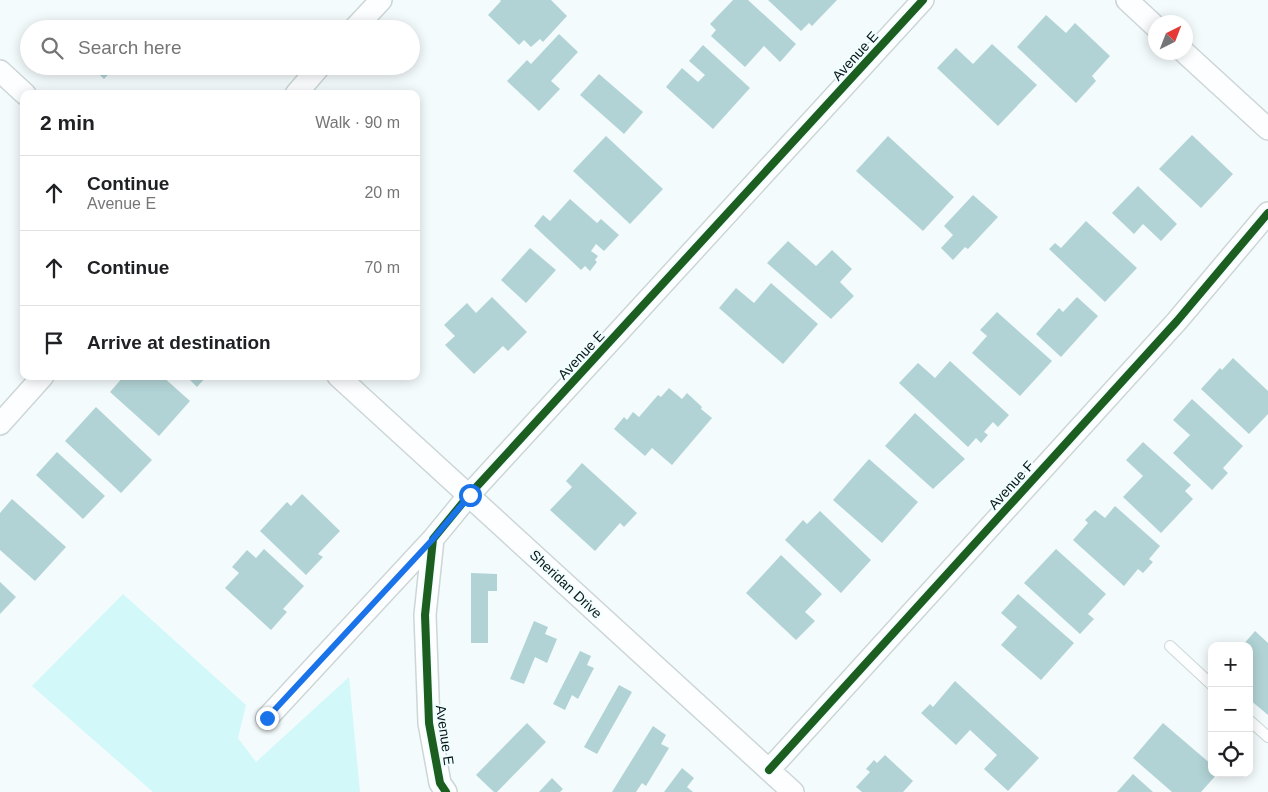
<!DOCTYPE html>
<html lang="en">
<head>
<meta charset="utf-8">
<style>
  body { margin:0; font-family:Helvetica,sans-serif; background:#f2f2f2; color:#202124 }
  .controls { position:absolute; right:15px; bottom:15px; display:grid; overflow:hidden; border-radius:10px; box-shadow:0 2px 12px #0003 }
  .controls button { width:45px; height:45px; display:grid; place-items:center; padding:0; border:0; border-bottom:1px solid #e0e0e0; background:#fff; color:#202124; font:25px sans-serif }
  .compass { position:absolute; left:1148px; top:15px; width:45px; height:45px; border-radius:50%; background:#fff; box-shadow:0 2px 12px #0003; rotate:42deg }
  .stop { position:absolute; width:15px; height:15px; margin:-11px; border:4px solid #1a73e8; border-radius:50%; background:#fff }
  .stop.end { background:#1a73e8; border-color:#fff; box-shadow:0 1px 5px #0008 }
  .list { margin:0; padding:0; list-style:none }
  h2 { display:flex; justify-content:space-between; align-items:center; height:65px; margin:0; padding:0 20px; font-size:21px }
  h2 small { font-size:16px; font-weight:400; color:#757577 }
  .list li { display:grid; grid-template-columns:32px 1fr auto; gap:15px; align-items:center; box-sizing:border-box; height:75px; padding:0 20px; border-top:1px solid #e0e0e0 }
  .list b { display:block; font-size:19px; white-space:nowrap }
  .list p { margin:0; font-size:16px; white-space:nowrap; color:#757577 }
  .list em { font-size:16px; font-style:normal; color:#757577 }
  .icon { flex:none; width:28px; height:28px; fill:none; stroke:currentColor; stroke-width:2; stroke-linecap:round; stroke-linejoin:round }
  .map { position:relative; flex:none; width:1268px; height:792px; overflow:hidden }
  .search { position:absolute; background:#fff; box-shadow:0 2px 12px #0003; left:20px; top:20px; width:400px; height:55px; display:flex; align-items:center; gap:12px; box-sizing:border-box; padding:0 18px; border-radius:28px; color:#757577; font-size:19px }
  .panel { position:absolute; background:#fff; box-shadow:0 2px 12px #0003; left:20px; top:90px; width:400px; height:290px; border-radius:10px }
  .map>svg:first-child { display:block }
  .green { fill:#d2f8fa }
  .building { fill:#b1d3d5 }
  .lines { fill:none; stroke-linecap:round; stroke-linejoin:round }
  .lane-casing { stroke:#cdd6d7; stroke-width:12 }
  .street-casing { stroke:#cdd6d7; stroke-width:24 }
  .lane { stroke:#fdfeff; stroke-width:10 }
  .street { stroke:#fdfeff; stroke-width:21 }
  .cycleway-casing { stroke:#f0feff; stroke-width:11 }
  .cycleway { stroke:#1b5e20; stroke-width:8 }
  .route { stroke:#1a73e8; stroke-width:6 }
  .labels { text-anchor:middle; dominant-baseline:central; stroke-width:4; stroke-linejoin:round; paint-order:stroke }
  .street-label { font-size:14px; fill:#091617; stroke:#f0feff }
</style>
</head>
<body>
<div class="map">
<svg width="1268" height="792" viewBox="0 0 1268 792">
  <rect width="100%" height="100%" fill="#f4fbfc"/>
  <path class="green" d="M 123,594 L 246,705 L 238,738 L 256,762 L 349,677 L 360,792 L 153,792 L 32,686 Z"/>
  <path class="building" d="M 500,0 L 551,0 L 567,16 L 543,42 L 540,39 L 531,47 L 524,40 L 519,45 L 488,15 L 501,1 Z
    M 733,0 L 748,0 L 796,44 L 780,62 L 764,46 L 745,67 L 711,36 L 716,30 L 710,24 Z
    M 768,0 L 837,0 L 812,26 L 809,23 L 801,31 Z
    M 1046,15 L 1066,33 L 1075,23 L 1110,56 L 1092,76 L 1096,81 L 1076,103 L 1017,47 Z
    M 559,34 L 578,52 L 551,81 L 560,89 L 539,111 L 507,81 L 527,60 L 531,64 Z
    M 992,44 L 1037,85 L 998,126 L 937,68 L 956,48 L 973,64 Z
    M 703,45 L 750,88 L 713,129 L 666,87 L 682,68 L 698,82 L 705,75 L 689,61 Z
    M 90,66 L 116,66 L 104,79 Z
    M 599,74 L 643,112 L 624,134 L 580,95 Z
    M 1192,135 L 1233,174 L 1201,208 L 1159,169 Z
    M 606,136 L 663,189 L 630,224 L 573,171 Z
    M 888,136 L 954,197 L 923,231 L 856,171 Z
    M 1138,186 L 1177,224 L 1161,241 L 1143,224 L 1134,234 L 1112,213 Z
    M 973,195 L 998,217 L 968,249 L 965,247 L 953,260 L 941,248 L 953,235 L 944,226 Z
    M 570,199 L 597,223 L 601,219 L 619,235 L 604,251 L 596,244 L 591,251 L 598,256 L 595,260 L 597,262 L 590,271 L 585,266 L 581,270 L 534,226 L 543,215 L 550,221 Z
    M 1086,221 L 1137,268 L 1105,302 L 1049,249 L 1055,243 L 1061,248 Z
    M 788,241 L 816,266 L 832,250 L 852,269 L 840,282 L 854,296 L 831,319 L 767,263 Z
    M 530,248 L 556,270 L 526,303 L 501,280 Z
    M 771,283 L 818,324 L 783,364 L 719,308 L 736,288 L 754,303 Z
    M 492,297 L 527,332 L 508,351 L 503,346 L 474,374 L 445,345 L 455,336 L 444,325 L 467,303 L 476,313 Z
    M 1077,297 L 1098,316 L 1061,357 L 1036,334 L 1059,308 L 1063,312 Z
    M 997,312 L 1052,361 L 1020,396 L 972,353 L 987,336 L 980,330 Z
    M 1233,358 L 1268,391 L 1268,414 L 1249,434 L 1201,389 L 1220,368 L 1222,370 Z
    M 950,361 L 1009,415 L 998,427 L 993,422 L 984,432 L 988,435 L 981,443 L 976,438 L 968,447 L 899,383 L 918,363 L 935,378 Z
    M 124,376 L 162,376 L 190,401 L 159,436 L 110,392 Z
    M 186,376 L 207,376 L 197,387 Z
    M 669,388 L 682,399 L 687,393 L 702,407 L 701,409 L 712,418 L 672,465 L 652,448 L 645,456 L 614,429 L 624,417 L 627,420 L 633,412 L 639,417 L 658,395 L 661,397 Z
    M 1192,399 L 1243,446 L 1223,468 L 1228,473 L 1212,490 L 1173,453 L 1190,435 L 1173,420 Z
    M 96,407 L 152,460 L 121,493 L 65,441 Z
    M 915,413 L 965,459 L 933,489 L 885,446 Z
    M 1143,442 L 1191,485 L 1185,491 L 1193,499 L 1161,533 L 1123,497 L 1143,476 L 1126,460 Z
    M 57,452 L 105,496 L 83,519 L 36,475 Z
    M 869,459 L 918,502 L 882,543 L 833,500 Z
    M 582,463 L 637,513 L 624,527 L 620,523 L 595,551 L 550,510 L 572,487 L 566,481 Z
    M 302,494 L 340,531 L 318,554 L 323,557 L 306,575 L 260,531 L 287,502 L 291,506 Z
    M 12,499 L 66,547 L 35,581 L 0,550 L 0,513 Z
    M 1115,506 L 1160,546 L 1149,559 L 1153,562 L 1143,573 L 1138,569 L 1124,586 L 1073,540 L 1088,523 L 1085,520 L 1095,510 L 1105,518 Z
    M 820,511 L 871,560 L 841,593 L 785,540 L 803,520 L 807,524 Z
    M 264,549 L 304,586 L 283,609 L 287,612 L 271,630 L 225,588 L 239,573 L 232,567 L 247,550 L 256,558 Z
    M 1056,549 L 1106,594 L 1088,614 L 1094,619 L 1080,634 L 1024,583 Z
    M 781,555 L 822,594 L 805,612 L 815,621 L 796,640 L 746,593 Z
    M 471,573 L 497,574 L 497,591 L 488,591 L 488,643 L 471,643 Z
    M 0,582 L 16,597 L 0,614 Z
    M 1018,594 L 1074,643 L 1041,680 L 1001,645 L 1017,627 L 1001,613 Z
    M 534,621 L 548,627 L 545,634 L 557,639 L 547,663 L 535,657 L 524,684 L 510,679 Z
    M 1255,631 L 1268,643 L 1268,715 L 1249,699 L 1249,646 L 1242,646 Z
    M 580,651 L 591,656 L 587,665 L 594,668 L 578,699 L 572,695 L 565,710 L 553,704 Z
    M 955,681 L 1039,758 L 1008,791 L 984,769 L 997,755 L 970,730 L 956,745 L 921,713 L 930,704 L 933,707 Z
    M 619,685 L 632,692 L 597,754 L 584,747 Z
    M 527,723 L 546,742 L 497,792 L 494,792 L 476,775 Z
    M 1163,723 L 1212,765 L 1212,773 L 1218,773 L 1201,792 L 1172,792 L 1133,758 Z
    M 653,726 L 666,735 L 661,744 L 669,748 L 646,786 L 642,783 L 636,792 L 612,792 Z
    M 885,755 L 913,781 L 903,792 L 862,792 L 856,787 L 870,772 L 866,769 L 874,760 L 877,763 Z
    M 682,768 L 694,778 L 687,787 L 693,792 L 664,792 Z
    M 1133,774 L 1153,792 L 1117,792 Z
    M 552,778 L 563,789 L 560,792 L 539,792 Z"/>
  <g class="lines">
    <g class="lane-casing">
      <path id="lane" d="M 1170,646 L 1212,685
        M 1249,720 L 1268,737"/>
    </g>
    <g class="street-casing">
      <path id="street" d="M 1127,0 L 1156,27
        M 354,29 L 381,0
        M 1184,52 L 1268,129
        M 0,71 L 25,94
        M 296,94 L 320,66
        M 338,376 L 793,792
        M 0,424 L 43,376
        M 267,718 L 433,539
        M 769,770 L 1177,321 L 1268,213
        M 446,792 L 440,783 L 429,723 L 425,615 L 433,539 L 469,495 L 923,0"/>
    </g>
    <use href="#lane" class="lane"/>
    <use href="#street" class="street"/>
    <g class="cycleway-casing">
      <path id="cycleway" d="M 769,770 L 1177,321 L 1268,213
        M 446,792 L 440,783 L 429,723 L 425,615 L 433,539 L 469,495 L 923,0"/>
    </g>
    <use href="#cycleway" class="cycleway"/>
  </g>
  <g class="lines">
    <path class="route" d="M 267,718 L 433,539 L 470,495"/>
  </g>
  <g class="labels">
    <g class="street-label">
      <text transform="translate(855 56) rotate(-48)">Avenue E</text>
      <text transform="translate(581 355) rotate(-47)">Avenue E</text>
      <text transform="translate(1011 485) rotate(-48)">Avenue F</text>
      <text transform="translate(566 584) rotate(43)">Sheridan Drive</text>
      <text transform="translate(445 735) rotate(82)">Avenue E</text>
    </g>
  </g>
</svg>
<div class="controls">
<button>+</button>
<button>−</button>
<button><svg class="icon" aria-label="locate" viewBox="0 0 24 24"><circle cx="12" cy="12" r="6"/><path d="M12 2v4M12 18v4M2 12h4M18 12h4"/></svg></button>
</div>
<svg class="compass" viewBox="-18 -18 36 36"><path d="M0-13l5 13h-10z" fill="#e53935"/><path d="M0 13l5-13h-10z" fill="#757577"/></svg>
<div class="stop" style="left:470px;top:495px"></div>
<div class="stop end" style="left:267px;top:718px"></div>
<div class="search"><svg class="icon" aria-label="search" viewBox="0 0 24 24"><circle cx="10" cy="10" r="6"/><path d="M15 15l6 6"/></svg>Search here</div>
<section class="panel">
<h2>2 min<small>Walk · 90 m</small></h2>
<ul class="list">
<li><svg class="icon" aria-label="ahead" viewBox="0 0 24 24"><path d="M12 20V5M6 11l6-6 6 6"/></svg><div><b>Continue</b><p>Avenue E</p></div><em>20 m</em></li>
<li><svg class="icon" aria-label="ahead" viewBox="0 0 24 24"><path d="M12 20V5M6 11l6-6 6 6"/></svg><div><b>Continue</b></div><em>70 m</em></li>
<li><svg class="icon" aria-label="arrive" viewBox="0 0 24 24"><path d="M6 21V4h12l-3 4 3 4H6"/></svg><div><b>Arrive at destination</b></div></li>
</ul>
</section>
</div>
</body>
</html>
